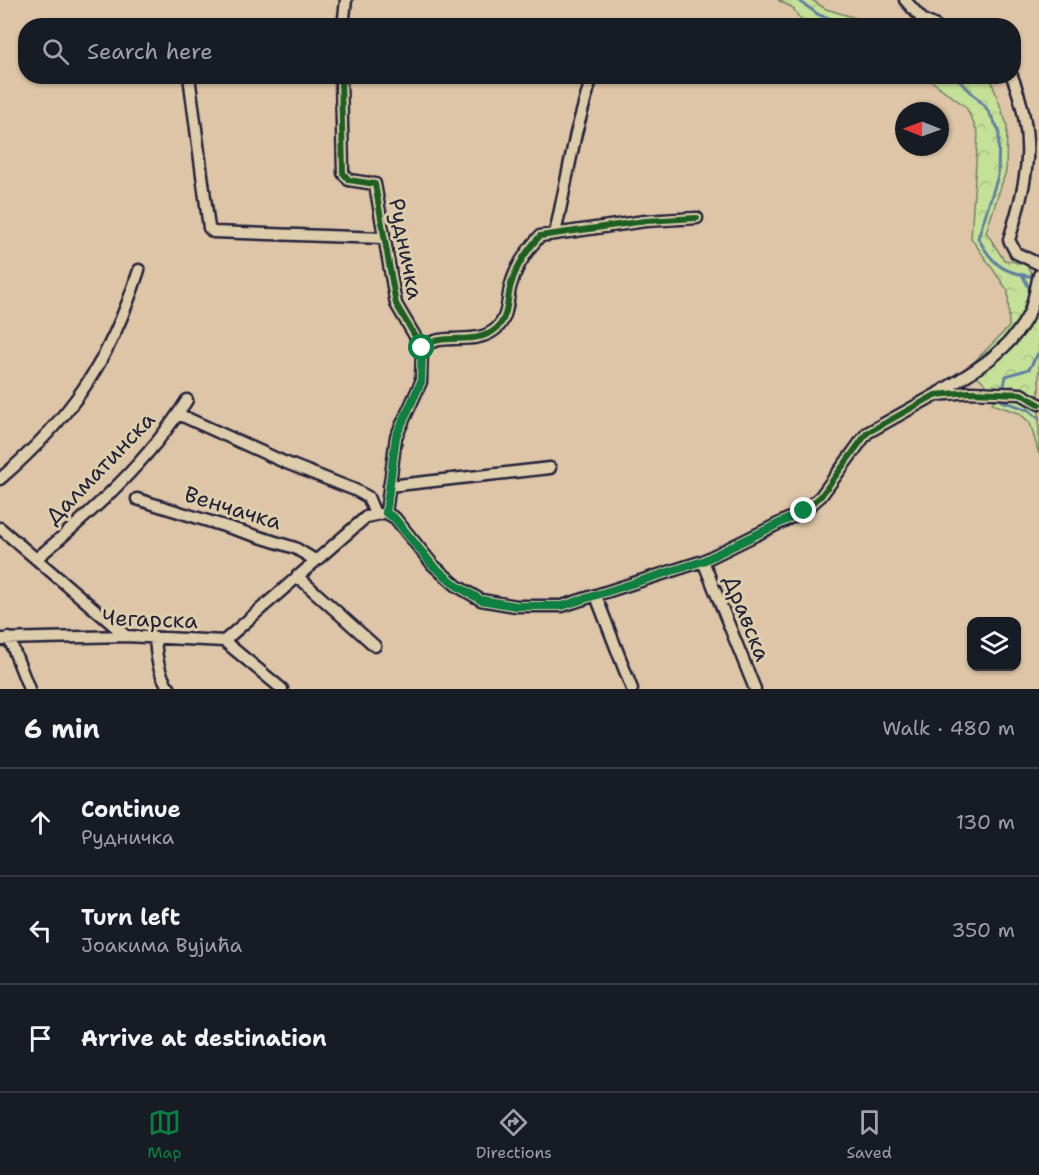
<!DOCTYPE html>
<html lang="en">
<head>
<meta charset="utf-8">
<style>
  body { margin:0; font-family:"Shantell Sans",sans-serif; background:#242831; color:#f1f3f6 }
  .controls { position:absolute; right:18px; bottom:18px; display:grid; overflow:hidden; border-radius:12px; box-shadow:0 2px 4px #0004 }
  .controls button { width:54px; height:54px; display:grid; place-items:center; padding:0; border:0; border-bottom:2px solid #363941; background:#171b24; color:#f1f3f6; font:30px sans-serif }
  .compass { position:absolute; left:895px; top:102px; width:54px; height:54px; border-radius:50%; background:#171b24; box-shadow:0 2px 4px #0004; rotate:271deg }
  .stop { position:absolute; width:18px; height:18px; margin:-14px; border:4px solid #0b8043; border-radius:50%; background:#fff }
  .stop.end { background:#0b8043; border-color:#fff; box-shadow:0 2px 6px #0008 }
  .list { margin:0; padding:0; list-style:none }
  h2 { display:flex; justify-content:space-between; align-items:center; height:78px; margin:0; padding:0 24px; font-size:26px }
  h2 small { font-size:20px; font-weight:400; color:#9ea1a6 }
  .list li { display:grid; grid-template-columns:39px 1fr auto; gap:18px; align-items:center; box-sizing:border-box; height:108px; padding:0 24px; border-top:2px solid #363941 }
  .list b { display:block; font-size:22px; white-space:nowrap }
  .list p { margin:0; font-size:20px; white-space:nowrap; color:#9ea1a6 }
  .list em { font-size:20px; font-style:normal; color:#9ea1a6 }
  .icon { flex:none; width:33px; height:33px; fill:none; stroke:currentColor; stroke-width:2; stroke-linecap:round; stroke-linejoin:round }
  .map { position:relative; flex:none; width:1039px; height:689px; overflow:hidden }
  .search { position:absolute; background:#171b24; box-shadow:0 2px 4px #0004; left:18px; right:18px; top:18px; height:66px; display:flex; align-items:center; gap:15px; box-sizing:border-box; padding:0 21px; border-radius:24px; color:#9ea1a6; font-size:22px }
  .sheet { height:402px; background:#171b24 }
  nav { display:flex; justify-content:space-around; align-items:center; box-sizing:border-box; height:84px; border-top:2px solid #363941; background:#171b24; font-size:16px; color:#9ea1a6 }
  nav a { display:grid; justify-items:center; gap:3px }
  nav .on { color:#0b8043 }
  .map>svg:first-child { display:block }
  .forest { fill:url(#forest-crowns); stroke:#748169; stroke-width:1.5 }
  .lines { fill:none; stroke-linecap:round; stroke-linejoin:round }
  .stream { stroke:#6280a3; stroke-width:3 }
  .minor-casing { stroke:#22223b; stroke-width:15 }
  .minor { stroke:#decdab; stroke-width:10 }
  .cycleway-casing { stroke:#decdab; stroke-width:10 }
  .cycleway { stroke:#1b5e20; stroke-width:6 }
  .route { stroke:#0b8043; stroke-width:8 }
  .labels { text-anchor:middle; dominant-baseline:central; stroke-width:6; stroke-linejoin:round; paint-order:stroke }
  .street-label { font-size:22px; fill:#22223b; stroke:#decdab }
</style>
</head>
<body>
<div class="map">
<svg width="1039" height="689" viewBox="0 0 1039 689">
  <defs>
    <pattern id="forest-crowns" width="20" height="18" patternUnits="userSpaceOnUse" patternTransform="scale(1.5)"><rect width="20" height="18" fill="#c5e097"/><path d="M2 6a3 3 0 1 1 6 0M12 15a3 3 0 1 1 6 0" fill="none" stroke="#a9c083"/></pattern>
  </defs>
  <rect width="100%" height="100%" fill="#dec5a7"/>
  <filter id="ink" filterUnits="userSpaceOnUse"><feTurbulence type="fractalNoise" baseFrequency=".0167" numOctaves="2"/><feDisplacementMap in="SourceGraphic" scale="12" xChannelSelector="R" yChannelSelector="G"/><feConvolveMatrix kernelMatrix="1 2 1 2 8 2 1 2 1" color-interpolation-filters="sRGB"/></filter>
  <g filter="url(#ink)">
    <path class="forest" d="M 778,0 L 812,0 L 826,9 L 879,25 L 804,25 L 793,8 Z
      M 926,77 L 990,77 L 1007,125 L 1006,171 L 986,232 L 1004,260 L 1026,264 L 1039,287 L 1039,399 L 1014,386 L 989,388 L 969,367 L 1009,327 L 1008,291 L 971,238 L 978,133 L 966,107 Z
      M 1012,396 L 1039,407 L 1039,454 L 1030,423 L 1019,413 L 992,404 L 995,398 Z"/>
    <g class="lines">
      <path class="stream" d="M 798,0 L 819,15 L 853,26
        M 955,76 L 985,106 L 999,130 L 998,176 L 978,238 C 994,267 1004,273 1037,277
        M 1023,276 L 1031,292
        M 1004,386 L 1006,376 L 1029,369 L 1039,352
        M 1002,401 L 1029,410 L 1039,419"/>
      <g class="minor-casing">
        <path id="minor" d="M 905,0 L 923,20 L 936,26
          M 343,26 L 346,0
          M 189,76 L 209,228 L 213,232 L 383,238
          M 341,76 L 343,173 L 349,180 L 375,184 L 396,304 L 422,348 L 421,382 L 396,437 L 386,513
          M 1012,76 C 1037,140 1028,177 1009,240 L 1016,253 L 1039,264
          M 555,234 L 576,133 L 592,76
          M 422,348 C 442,330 475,348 497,328 C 508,317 507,302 510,288 C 515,268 526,251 540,236 L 645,221 L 697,218
          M 938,393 C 972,372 1013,350 1030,311 C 1034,300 1036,287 1039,275
          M 178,414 L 284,462 L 355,490 L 368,497 L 375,514
          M 0,479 C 72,417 110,361 139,270
          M 389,486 L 550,468
          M 137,499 L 295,548 L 315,560
          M 386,513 L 395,518 L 433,565 L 457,586 L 481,600 L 516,606 L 562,606 L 703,561 L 804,511 L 821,496 L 867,433 L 935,395 L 970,392 L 1021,394 L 1039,404
          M 0,528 L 126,636
          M 36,559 C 92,512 148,462 187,400
          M 703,561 L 755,689
          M 297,576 L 375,646
          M 596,596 L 632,689
          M 155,637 C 156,654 158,675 170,689
          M 0,639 L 126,636 L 224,641 L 282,689
          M 3,640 L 9,638 L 29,689
          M 224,641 L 366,517 L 380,514"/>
      </g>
      <use href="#minor" class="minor"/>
      <g class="cycleway-casing">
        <path id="cycleway" d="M 341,76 L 343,173 L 349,180 L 375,184 L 396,304 L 422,348 L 421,382 L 396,437 L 386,513 L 395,518 L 433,565 L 457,586 L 481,600 L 516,606 L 562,606 L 703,561 L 804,511 L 821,496 L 867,433 L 935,395 L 970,392 L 1021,394 L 1039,404
          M 422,348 C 442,330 475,348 497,328 C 508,317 507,302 510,288 C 515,268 526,251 540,236 L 645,221 L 697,218"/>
      </g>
      <use href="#cycleway" class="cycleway"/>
    </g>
  </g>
  <g class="lines" filter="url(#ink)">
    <path class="route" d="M 422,348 L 421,382 L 396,436 L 386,513 L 394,518 L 432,565 L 457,586 L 481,600 L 516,606 L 562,606 L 703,561 L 804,511"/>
  </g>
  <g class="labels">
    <g class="street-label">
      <text transform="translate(406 249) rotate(79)">Рудничка</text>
      <text transform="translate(100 468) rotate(-46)">Далматинска</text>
      <text transform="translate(233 508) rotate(17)">Венчачка</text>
      <text transform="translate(747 618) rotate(68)">Дравска</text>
      <text transform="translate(150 619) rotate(2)">Чегарска</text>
    </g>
  </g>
</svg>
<div class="controls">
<button><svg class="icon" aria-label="layers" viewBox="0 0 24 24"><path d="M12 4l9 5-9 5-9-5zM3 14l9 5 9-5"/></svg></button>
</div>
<svg class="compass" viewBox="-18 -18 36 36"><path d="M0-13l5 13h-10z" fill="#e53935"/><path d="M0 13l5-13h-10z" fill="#9ea1a6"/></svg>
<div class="stop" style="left:422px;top:348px"></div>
<div class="stop end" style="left:804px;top:511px"></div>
<div class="search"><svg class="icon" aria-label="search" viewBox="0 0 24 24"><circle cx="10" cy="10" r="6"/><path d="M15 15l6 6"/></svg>Search here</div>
</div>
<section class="sheet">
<h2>6 min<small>Walk · 480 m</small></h2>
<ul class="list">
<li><svg class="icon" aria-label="ahead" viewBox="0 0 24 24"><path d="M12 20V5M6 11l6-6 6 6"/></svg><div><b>Continue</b><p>Рудничка</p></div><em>130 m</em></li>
<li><svg class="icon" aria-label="left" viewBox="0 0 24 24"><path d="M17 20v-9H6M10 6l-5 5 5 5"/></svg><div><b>Turn left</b><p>Јоакима Вујића</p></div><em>350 m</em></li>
<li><svg class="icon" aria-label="arrive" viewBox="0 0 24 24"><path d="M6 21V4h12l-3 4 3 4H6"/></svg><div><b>Arrive at destination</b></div></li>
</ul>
</section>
<nav>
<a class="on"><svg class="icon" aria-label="map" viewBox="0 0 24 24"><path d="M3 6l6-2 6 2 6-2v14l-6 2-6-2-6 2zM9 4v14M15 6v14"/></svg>Map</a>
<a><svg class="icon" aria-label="directions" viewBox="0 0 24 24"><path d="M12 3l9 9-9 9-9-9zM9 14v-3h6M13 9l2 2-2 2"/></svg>Directions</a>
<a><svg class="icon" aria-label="saved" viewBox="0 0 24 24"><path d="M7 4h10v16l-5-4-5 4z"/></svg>Saved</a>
</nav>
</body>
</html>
